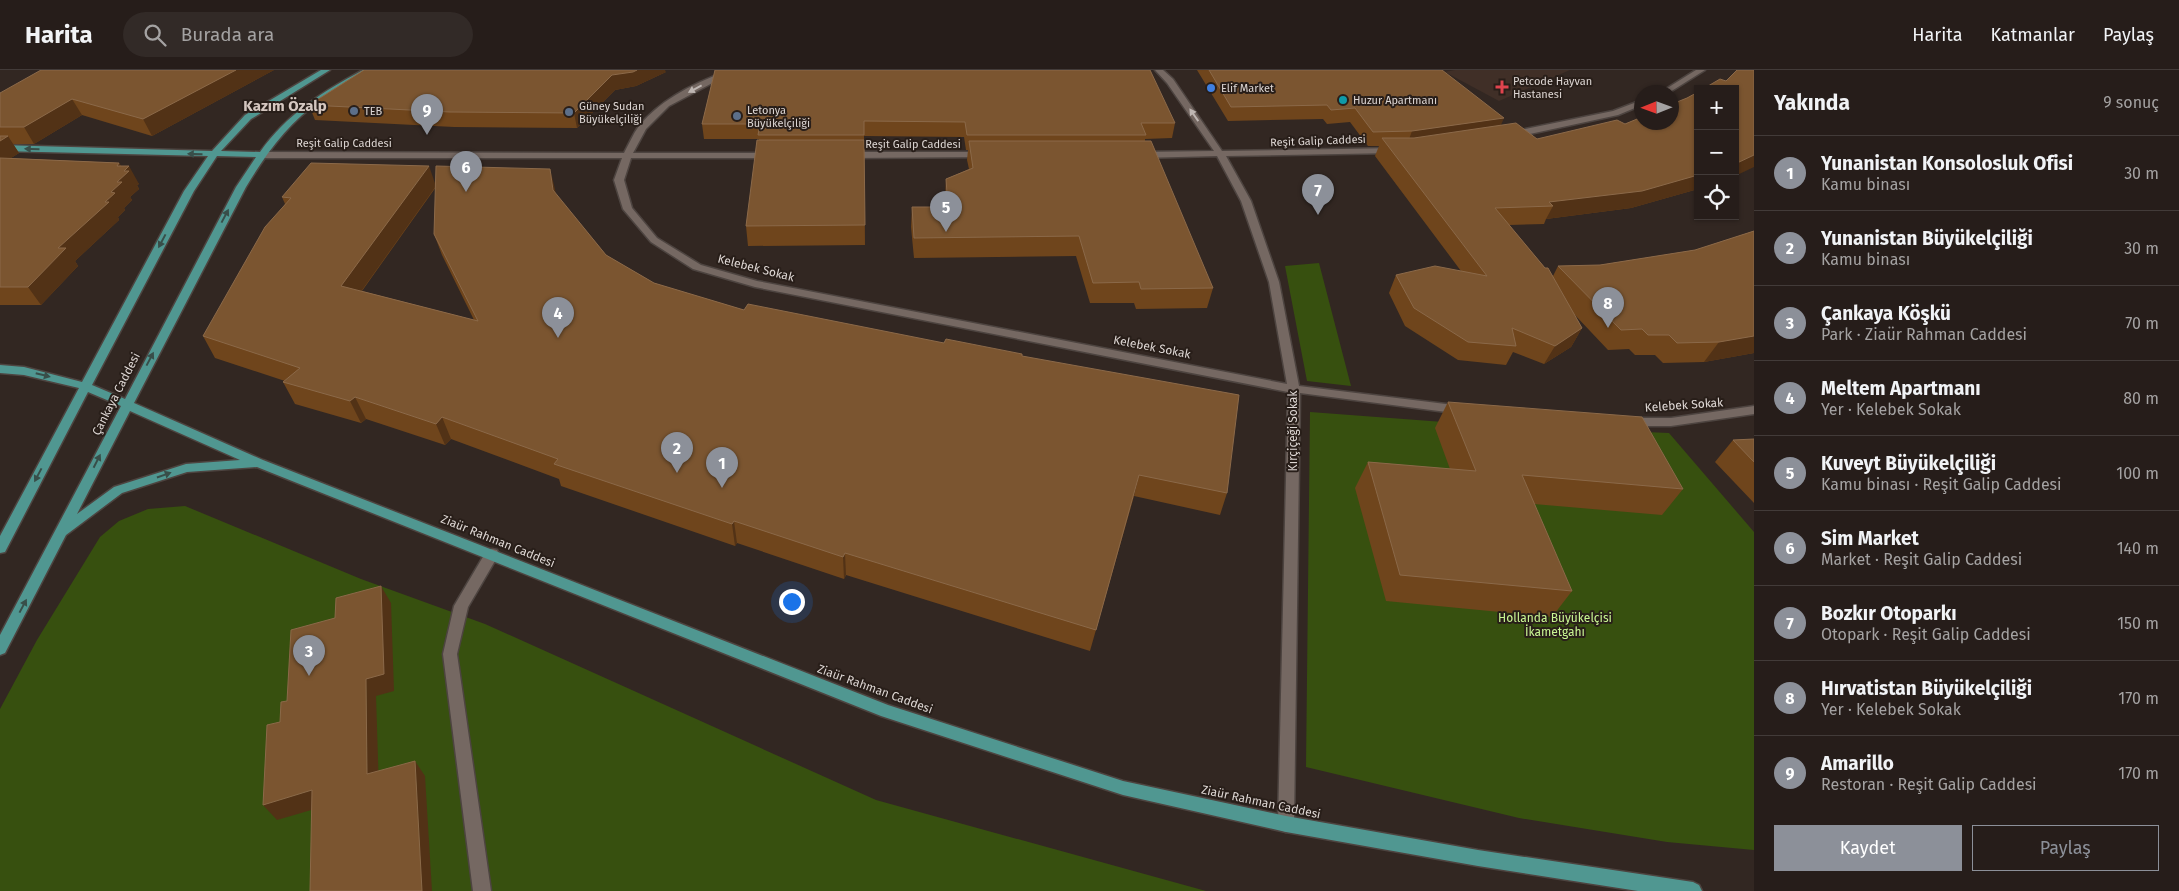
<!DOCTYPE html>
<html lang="tr">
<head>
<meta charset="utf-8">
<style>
  body { margin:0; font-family:"Fira Sans",sans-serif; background:#322a27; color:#f1f3f6 }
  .controls { position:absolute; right:15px; top:15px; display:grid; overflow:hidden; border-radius:0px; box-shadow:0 1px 4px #0004 }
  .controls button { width:45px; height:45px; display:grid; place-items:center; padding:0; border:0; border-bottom:1px solid #423b39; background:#261d1a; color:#f1f3f6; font:25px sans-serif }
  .compass { position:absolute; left:1634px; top:15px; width:45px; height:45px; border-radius:50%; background:#261d1a; box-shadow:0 1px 4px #0004; rotate:269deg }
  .you { position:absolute; left:791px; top:531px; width:18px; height:18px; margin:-12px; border:4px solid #fff; border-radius:50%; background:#1a73e8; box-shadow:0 0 0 8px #1a73e833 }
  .badge { display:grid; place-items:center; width:32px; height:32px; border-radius:50%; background:#8c9099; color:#fff; font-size:16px; font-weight:700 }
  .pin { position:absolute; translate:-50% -41px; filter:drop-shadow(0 1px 2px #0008) }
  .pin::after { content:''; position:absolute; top:26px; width:18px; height:15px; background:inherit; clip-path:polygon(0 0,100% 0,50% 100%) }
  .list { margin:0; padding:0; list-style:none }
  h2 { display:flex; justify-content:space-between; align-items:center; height:65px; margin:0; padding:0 20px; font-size:21px }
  h2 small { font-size:16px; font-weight:400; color:#a4a2a2 }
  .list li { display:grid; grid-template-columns:32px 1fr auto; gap:15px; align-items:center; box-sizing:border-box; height:75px; padding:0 20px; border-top:1px solid #423b39 }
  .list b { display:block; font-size:19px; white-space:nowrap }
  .list p { margin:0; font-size:16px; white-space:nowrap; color:#a4a2a2 }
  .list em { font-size:16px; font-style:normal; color:#a4a2a2 }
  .actions { display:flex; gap:10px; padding:15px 20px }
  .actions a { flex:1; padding:11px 0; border:1px solid #8c9099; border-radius:0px; text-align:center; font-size:18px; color:#8c9099 }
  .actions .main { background:#8c9099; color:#fff }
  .icon { flex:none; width:28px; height:28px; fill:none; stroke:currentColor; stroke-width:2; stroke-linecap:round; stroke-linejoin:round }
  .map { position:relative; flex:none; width:1754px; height:821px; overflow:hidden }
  header { display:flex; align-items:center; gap:30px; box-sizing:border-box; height:70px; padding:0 25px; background:#261d1a; border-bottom:1px solid #423b39 }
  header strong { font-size:24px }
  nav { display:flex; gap:28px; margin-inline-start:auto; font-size:18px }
  .search { width:350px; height:45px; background:#322a27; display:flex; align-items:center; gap:12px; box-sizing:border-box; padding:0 18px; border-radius:28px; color:#a4a2a2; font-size:19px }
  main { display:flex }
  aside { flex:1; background:#261d1a }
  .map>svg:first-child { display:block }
  .built { fill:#402f27 }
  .green { fill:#37500f }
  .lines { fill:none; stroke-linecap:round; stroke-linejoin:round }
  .minor-casing { stroke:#4d4440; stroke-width:3 }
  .major-casing { stroke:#4d4440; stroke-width:3 }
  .minor { fill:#756862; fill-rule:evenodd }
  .major { fill:#509791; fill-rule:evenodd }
  .wall { fill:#6f451c; fill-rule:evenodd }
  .shaded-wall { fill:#523216 }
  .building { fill:#7b5530; stroke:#8b6949 }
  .oneway { fill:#beb6b2 }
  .oneway2 { fill:#384e49 }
  .health-dot { fill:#e0444e; stroke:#281e19; stroke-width:2 }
  .shop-dot { fill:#3f7fe0; stroke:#281e19; stroke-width:2 }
  .culture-dot { fill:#0f9aa8; stroke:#281e19; stroke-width:2 }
  .service-dot { fill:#5c6f8a; stroke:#281e19; stroke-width:2 }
  .labels { text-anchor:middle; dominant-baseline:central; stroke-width:4; stroke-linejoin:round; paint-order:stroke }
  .far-poi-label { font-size:11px; fill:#ded7d4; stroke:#281e19; text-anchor:start }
  .far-street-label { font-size:11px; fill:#ded7d4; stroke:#281e19 }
  .street-label { font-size:12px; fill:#ded7d4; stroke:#281e19 }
  .park-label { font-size:12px; fill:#c9f693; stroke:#281e19 }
  .far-district-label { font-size:15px; font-weight:bold; fill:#d5c7c0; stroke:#281e19 }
</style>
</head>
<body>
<header>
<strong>Harita</strong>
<div class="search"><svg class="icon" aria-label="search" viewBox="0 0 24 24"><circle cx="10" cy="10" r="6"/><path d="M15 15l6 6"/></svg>Burada ara</div>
<nav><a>Harita</a><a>Katmanlar</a><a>Paylaş</a></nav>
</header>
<main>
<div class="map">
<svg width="1754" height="821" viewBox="0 0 1754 821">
  <rect width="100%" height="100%" fill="#322722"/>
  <path class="built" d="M 1455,0 L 1570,0 L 1499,31 L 1445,2 Z"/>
  <path class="green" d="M 1319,193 L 1351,316 L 1307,311 L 1285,196 Z
    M 1310,342 L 1497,356 L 1669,363 L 1754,462 L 1754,780 L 1667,772 L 1519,748 L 1306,697 Z
    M 185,436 L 361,509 L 485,554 L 876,730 L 1206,821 L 0,821 L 0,639 L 37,570 L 100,467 L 119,451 L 148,439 Z"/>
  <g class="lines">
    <g class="minor-casing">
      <path id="minor" d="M 731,0 L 743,0 L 718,10 L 669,36 L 646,59 L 633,83 L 772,83 L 776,86 L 775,88 L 631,88 L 624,110 L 632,138 L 657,168 L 701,195 L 757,211 L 1287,314 L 1269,212 L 1241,131 L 1217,86 L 1140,88 L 1136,85 L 1140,82 L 1214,81 L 1167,13 L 1155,0 L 1163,0 L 1173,9 L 1222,81 L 1397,78 L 1398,80 L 1394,83 L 1226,86 L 1251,131 L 1279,212 L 1299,316 L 1462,336 L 1468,340 L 1462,344 L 1300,323 L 1294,754 L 1292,760 L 1286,762 L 1280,760 L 1278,754 L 1288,322 L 755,217 L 693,199 L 651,172 L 623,139 L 614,110 L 622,88 L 261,88 L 257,85 L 261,82 L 624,83 C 629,74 633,64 639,56 C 662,28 698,11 731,0 Z
        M 1696,0 L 1705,0 L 1670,22 L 1661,22 Z
        M 1642,30 L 1642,35 L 1618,45 L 1511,68 L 1507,65 L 1511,62 L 1613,41 Z
        M 985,82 L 989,85 L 988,87 L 850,88 L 846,85 L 850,82 Z
        M 1754,336 L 1754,344 L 1671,356 L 1628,356 L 1622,352 L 1628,348 L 1671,348 Z
        M 492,479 L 497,480 L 499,484 L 468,537 L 457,584 L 491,821 L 473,821 L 443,584 L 454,536 L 487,480 Z"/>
    </g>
    <g class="major-casing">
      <path id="major" d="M 321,0 L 330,0 L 251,49 L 221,81 L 260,82 C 287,44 322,22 363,0 L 373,0 C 359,12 338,19 322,30 C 289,51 266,84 246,117 L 134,333 L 263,390 L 888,635 L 1123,711 L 1286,746 L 1478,780 L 1693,812 L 1699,815 L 1702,821 L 1638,821 L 1478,796 L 1286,762 L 1123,725 L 881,646 L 257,397 L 187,402 L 122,423 L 66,465 L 5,583 L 0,585 L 0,565 L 121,336 L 88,322 L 5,482 L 0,483 L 0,466 L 79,318 L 24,305 L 0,303 L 0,295 L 24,297 L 82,312 L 184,121 L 208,86 L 0,81 L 0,75 L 212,81 L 245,45 ZM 217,86 L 256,87 L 236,117 L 125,329 L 92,315 L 194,121 ZM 130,341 L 240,390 L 186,394 L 114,417 L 77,444 Z"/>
    </g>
    <use href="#minor" class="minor"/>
    <use href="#major" class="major"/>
  </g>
  <path class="wall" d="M 274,0 L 152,66 L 82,45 L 34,74 L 13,74 L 19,83 L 11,88 L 119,93 L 121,96 L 139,114 L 137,115 L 139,119 L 130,127 L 132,130 L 124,138 L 125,140 L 118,147 L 119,150 L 75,191 L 78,196 L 41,235 L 0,235 L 0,23 Z
    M 715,0 L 1175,53 L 1172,68 L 1145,69 L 1145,71 L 1213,218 L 1207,238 L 1136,239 L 1134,233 L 1090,233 L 1076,186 L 914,188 L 911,157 L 912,137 L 945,137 L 945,128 L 946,109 L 969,99 L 967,90 L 968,80 L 966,80 L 964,67 L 864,66 L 865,175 L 748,176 L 746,156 L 759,69 L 704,69 L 702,54 Z
    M 1197,0 L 1442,0 L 1501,55 L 1537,69 L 1625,54 L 1687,28 L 1698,22 L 1698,119 L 1631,138 L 1546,149 L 1544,154 L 1509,155 L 1545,198 L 1553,206 L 1558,196 L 1600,195 L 1695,180 L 1754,161 L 1754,283 L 1704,292 L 1663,293 L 1655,285 L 1635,285 L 1629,279 L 1608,280 L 1574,244 L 1582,258 L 1571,277 L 1544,294 L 1513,282 L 1506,295 L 1458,290 L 1405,256 L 1389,223 L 1396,205 L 1461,201 L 1375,86 L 1379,76 L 1368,76 L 1350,52 L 1327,54 L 1323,49 L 1228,51 Z
    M 666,2 L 636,16 L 615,20 L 577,58 L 454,57 L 315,50 L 309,35 Z
    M 436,116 L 555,119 L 555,123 L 606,185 L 654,213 L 744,240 L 1022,286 L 1227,423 L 1220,445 L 1134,426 L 1090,581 L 846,505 L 844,509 L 737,473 L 735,476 L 561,416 L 559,409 L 451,369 L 445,375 L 366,349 L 361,353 L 295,334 L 283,312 L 285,311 L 215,288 L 203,266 L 285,134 L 282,127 ZM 436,117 L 434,164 L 442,185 L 474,250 L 362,221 Z
    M 1448,332 L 1683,419 L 1662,445 L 1534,434 L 1572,521 L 1552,547 L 1386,531 L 1355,418 L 1368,392 L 1450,399 L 1435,358 Z
    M 1754,369 L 1754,433 L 1715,392 L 1733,370 Z"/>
  <path class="shaded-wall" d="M 236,0 L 274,0 L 152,66 L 143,49 Z
    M 637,0 L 665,0 L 666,2 L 636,16 L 615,20 L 577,58 L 574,43 L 612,5 Z
    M 72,29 L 82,45 L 34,74 L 24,57 Z
    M 1504,48 L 1498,62 L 1407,75 L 1412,61 Z
    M 8,66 L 19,83 L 0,95 L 0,71 Z
    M 1754,85 L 1754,97 L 1735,106 L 1735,94 Z
    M 119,93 L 126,104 L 124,101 L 129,96 L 139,114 L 137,115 L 139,119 L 130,127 L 132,130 L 124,138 L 125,140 L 118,147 L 119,150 L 75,191 L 78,196 L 41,235 L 28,217 L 58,178 L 105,132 L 117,112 L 117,96 Z
    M 429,96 L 436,116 L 350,237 L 341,216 Z
    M 550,99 L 555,119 L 558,141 L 553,120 Z
    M 1698,105 L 1698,119 L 1631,138 L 1546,149 L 1553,136 L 1549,132 Z
    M 1582,258 L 1571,277 L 1544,294 L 1555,276 Z
    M 1754,266 L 1754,283 L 1704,292 L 1719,272 Z
    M 355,327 L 366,349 L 361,353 L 350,331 Z
    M 442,347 L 451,369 L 445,375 L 436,354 Z
    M 1139,405 L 1134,426 L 1090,581 L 1096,560 Z
    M 734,451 L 737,473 L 735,476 L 732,454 Z
    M 845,483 L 846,505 L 844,509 L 843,487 Z
    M 381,516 L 391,533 L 394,621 L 376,626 L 379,720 L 367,704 L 366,609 Z
    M 415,691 L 425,706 L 432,821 L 422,821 Z
    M 312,720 L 325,736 L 277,750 L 263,735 Z"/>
  <path class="building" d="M 41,0 L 236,0 L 143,49 L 72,29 L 24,57 L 0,57 L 0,23 Z
    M 364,0 L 637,0 L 633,2 L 612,5 L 574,43 L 450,42 L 309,35 Z
    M 715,0 L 1150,0 L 1175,53 L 1141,53 L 1146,65 L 967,65 L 965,52 L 864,51 L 864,65 L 758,65 L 760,54 L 702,54 Z
    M 1209,0 L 1442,0 L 1504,48 L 1412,61 L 1373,62 L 1355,38 L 1331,40 L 1327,35 L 1231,37 Z
    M 1737,0 L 1754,0 L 1754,85 L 1735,94 L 1735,19 L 1703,19 L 1720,9 L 1726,11 Z
    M 1698,22 L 1698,105 L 1642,121 L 1549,132 L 1553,136 L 1495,138 L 1545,198 L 1548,198 L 1582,258 L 1555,276 L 1512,258 L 1516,276 L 1468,272 L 1414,238 L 1396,205 L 1435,196 L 1487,206 L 1382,68 L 1414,68 L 1516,53 L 1537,69 L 1617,50 L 1625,54 L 1642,47 L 1642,52 L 1672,52 L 1672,34 L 1687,28 Z
    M 0,66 L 8,66 L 0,71 Z
    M 757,70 L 864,70 L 865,155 L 746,156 Z
    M 969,71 L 1151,71 L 1213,218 L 1141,219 L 1139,212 L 1093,213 L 1079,166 L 914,168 L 912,137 L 948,137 L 946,109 L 973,98 Z
    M 0,88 L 119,93 L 117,96 L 129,96 L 124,101 L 129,101 L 117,112 L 122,112 L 111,122 L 115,123 L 105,132 L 109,132 L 58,178 L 66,178 L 28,217 L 0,217 Z
    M 311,93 L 429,96 L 341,216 L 478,251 L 434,164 L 436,96 L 550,99 L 553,120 L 606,185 L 654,213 L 744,240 L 748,234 L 944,273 L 946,269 L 1022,284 L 1022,286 L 1239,325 L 1227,423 L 1139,405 L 1096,560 L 845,483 L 843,487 L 734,451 L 732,454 L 554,394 L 558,389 L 442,347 L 436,354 L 355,327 L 350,331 L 283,312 L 300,298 L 203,266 L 265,157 L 291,128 L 282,127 Z
    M 1754,161 L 1754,266 L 1719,272 L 1677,273 L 1669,265 L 1648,265 L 1642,259 L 1621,260 L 1558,196 L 1600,195 L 1695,180 Z
    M 1448,332 L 1642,347 L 1683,419 L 1522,405 L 1572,521 L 1400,505 L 1368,392 L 1476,401 Z
    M 1754,369 L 1754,392 L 1733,370 Z
    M 381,516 L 384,604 L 366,609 L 367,704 L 415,691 L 422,821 L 310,821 L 312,720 L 263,735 L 267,655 L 280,652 L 281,632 L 287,631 L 291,560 L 335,548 L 336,528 Z"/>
  <defs><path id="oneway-solid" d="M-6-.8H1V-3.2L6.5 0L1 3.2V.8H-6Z" transform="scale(1.25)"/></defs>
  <g class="oneway">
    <use href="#oneway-solid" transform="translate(695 19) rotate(152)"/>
    <use href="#oneway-solid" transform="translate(1194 45) rotate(-125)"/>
  </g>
  <g class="oneway2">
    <use href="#oneway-solid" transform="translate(32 79) rotate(-178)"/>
    <use href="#oneway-solid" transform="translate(195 84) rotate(-178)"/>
    <use href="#oneway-solid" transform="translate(225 146) rotate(-62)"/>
    <use href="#oneway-solid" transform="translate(162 171) rotate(118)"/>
    <use href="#oneway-solid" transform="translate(150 289) rotate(-62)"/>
    <use href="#oneway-solid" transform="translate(43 305) rotate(14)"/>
    <use href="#oneway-solid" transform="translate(97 391) rotate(-63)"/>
    <use href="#oneway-solid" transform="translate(38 405) rotate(118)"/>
    <use href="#oneway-solid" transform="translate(164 405) rotate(-19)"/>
    <use href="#oneway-solid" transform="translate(23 536) rotate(-62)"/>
  </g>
  <path class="health-dot" d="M1499.5 9.5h5v5h5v5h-5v5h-5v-5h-5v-5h5z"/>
  <circle class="shop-dot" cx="1211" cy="18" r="5"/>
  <circle class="culture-dot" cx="1343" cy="30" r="5"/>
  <g class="service-dot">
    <circle cx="354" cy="41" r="5"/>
    <circle cx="569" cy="42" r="5"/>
    <circle cx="737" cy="46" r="5"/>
  </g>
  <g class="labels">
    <g class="far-poi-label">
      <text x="1513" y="11">Petcode Hayvan<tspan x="1513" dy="13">Hastanesi</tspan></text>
      <text x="1221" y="18">Elif Market</text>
      <text x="1353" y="30">Huzur Apartmanı</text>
      <text x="579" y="36">Güney Sudan<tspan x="579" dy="13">Büyükelçiliği</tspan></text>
      <text x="747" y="40">Letonya<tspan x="747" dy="13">Büyükelçiliği</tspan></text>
      <text x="364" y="41">TEB</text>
    </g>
    <g class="far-street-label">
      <text transform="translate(1318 71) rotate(-2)">Reşit Galip Caddesi</text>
      <text x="344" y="73">Reşit Galip Caddesi</text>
      <text x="913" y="74">Reşit Galip Caddesi</text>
    </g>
    <g class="street-label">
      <text transform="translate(756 198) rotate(14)">Kelebek Sokak</text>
      <text transform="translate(1152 277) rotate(11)">Kelebek Sokak</text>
      <text transform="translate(116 324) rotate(-63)">Çankaya Caddesi</text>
      <text transform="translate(1684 335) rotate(-4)">Kelebek Sokak</text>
      <text transform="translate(1293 361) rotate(-90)">Kırçiçeği Sokak</text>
      <text transform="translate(498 471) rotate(22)">Ziaür Rahman Caddesi</text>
      <text transform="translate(875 619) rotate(20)">Ziaür Rahman Caddesi</text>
      <text transform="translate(1261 732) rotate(12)">Ziaür Rahman Caddesi</text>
    </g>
    <g class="park-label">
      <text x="1555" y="548">Hollanda Büyükelçisi<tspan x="1555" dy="14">İkametgahı</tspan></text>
    </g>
    <g class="far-district-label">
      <text x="285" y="36">Kazım Özalp</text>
    </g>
  </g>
</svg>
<div class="controls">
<button>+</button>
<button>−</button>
<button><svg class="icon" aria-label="locate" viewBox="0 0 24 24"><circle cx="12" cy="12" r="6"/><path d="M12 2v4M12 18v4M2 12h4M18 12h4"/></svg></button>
</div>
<svg class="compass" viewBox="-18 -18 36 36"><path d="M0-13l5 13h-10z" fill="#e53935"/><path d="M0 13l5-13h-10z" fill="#a4a2a2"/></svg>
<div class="you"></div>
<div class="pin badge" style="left:722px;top:418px">1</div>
<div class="pin badge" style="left:677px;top:403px">2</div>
<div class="pin badge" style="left:309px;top:606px">3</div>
<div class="pin badge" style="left:558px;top:268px">4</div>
<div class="pin badge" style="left:946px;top:162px">5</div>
<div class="pin badge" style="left:466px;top:122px">6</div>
<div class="pin badge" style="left:1318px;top:145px">7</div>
<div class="pin badge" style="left:1608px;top:258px">8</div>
<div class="pin badge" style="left:427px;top:65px">9</div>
</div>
<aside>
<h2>Yakında<small>9 sonuç</small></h2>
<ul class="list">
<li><span class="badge">1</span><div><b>Yunanistan Konsolosluk Ofisi</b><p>Kamu binası</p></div><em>30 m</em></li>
<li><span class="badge">2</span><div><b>Yunanistan Büyükelçiliği</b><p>Kamu binası</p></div><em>30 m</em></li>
<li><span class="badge">3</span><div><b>Çankaya Köşkü</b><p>Park · Ziaür Rahman Caddesi</p></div><em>70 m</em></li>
<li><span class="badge">4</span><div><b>Meltem Apartmanı</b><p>Yer · Kelebek Sokak</p></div><em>80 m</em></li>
<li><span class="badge">5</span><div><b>Kuveyt Büyükelçiliği</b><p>Kamu binası · Reşit Galip Caddesi</p></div><em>100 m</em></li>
<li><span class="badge">6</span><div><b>Sim Market</b><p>Market · Reşit Galip Caddesi</p></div><em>140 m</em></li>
<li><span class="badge">7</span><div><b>Bozkır Otoparkı</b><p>Otopark · Reşit Galip Caddesi</p></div><em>150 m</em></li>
<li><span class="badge">8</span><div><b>Hırvatistan Büyükelçiliği</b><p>Yer · Kelebek Sokak</p></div><em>170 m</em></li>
<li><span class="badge">9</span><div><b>Amarillo</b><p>Restoran · Reşit Galip Caddesi</p></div><em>170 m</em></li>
</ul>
<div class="actions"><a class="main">Kaydet</a><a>Paylaş</a></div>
</aside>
</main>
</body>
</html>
